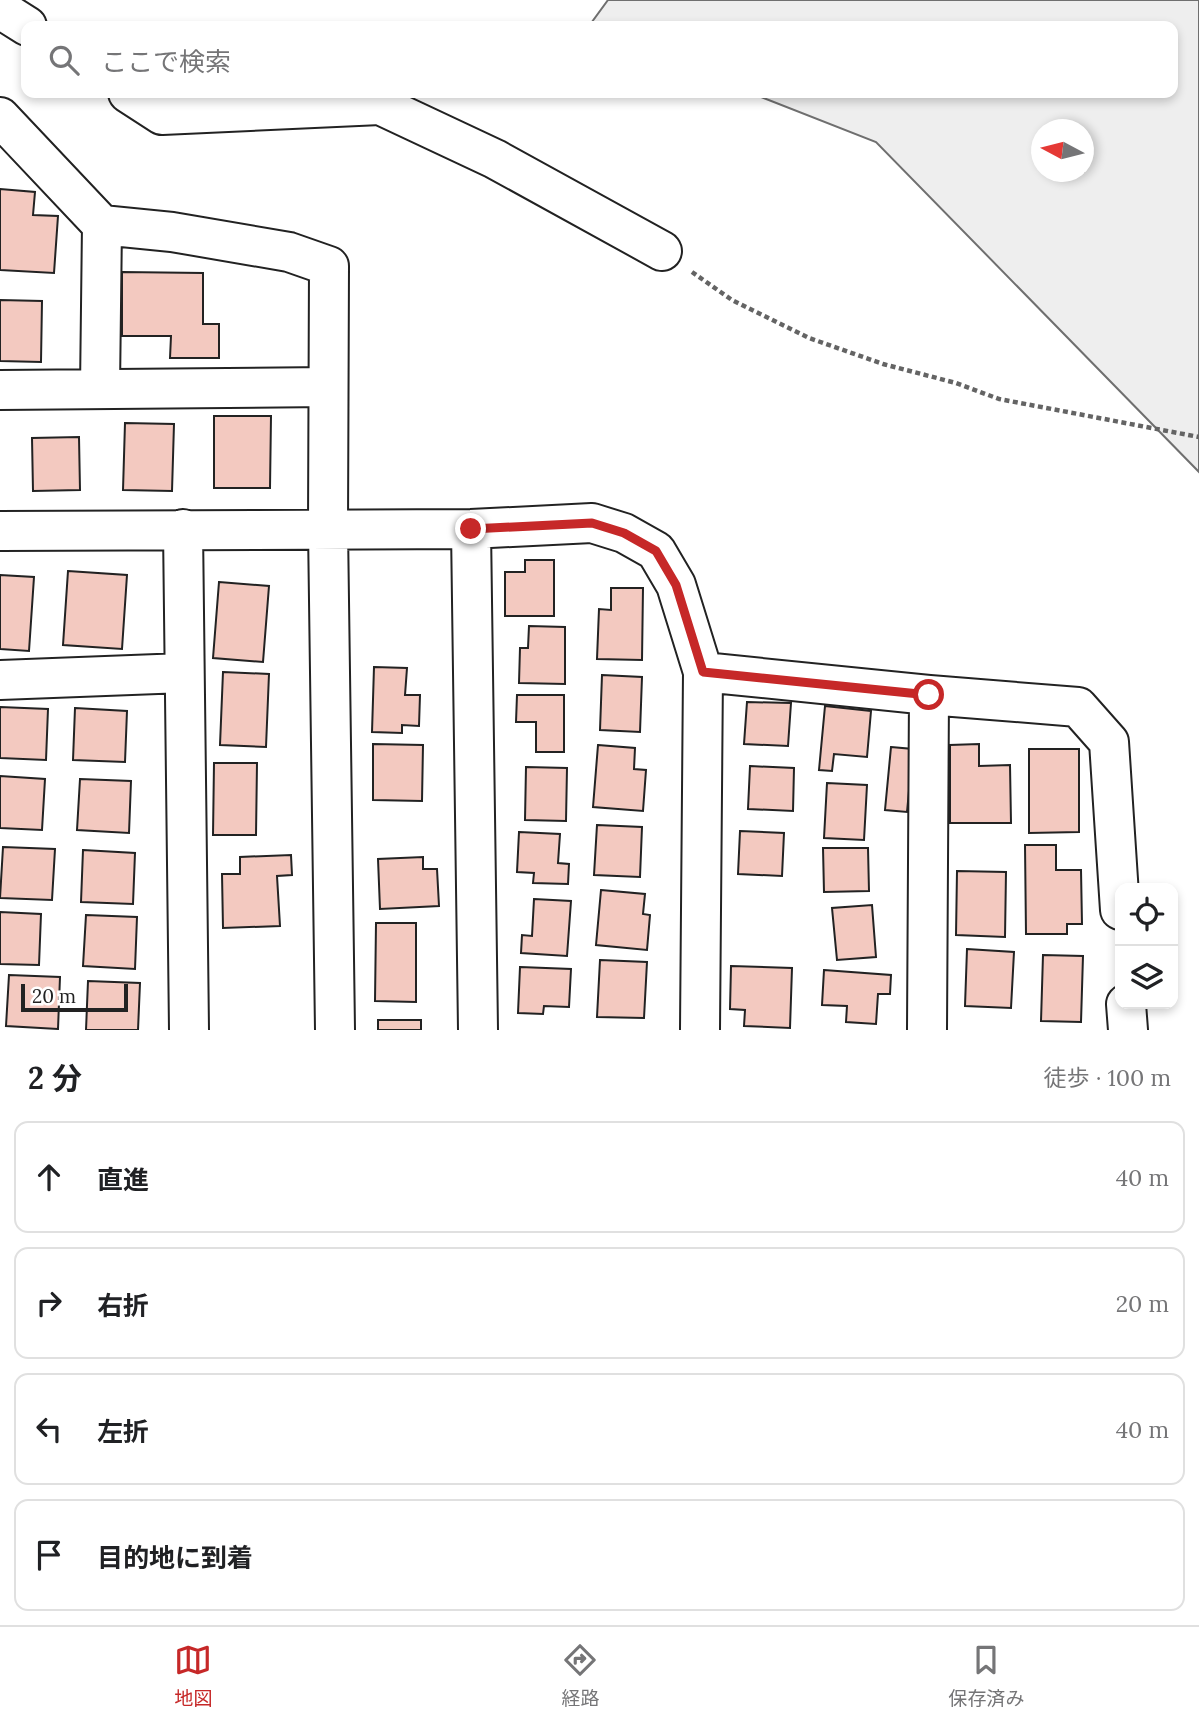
<!DOCTYPE html>
<html lang="ja">
<head>
<meta charset="utf-8">
<style>
  body { margin:0; font-family:Lora,"Noto Sans JP",serif; background:#f6f6f6; color:#202124 }
  .controls { position:absolute; right:21px; bottom:21px; display:grid; overflow:hidden; border-radius:14px; box-shadow:0 4px 10px #0003 }
  .controls button { width:63px; height:63px; display:grid; place-items:center; padding:0; border:0; border-bottom:2px solid #e0e0e0; background:#fff; color:#202124; font:35px sans-serif }
  .compass { position:absolute; left:1031px; top:119px; width:63px; height:63px; border-radius:50%; background:#fff; box-shadow:0 4px 10px #0003; rotate:277deg }
  .scale { position:absolute; left:21px; bottom:18px; width:107px; box-sizing:border-box; padding-left:7px; border:4px solid #222; border-top:0; font-size:19px; line-height:24px; white-space:nowrap; color:#222; -webkit-text-stroke:5px #fff; paint-order:stroke }
  .stop { position:absolute; width:21px; height:21px; margin:-16px; border:5px solid #c62828; border-radius:50%; background:#fff }
  .stop.end { background:#c62828; border-color:#fff; box-shadow:0 2px 7px #0008 }
  .list { margin:0; padding:0; list-style:none }
  h2 { display:flex; justify-content:space-between; align-items:center; height:91px; margin:0; padding:0 28px; font-size:30px }
  h2 small { font-size:23px; font-weight:400; color:#757577 }
  .list li { display:grid; grid-template-columns:46px 1fr auto; gap:21px; align-items:center; box-sizing:border-box; height:112px; margin:0 14px 14px; padding:0 14px; border:2px solid #e0e0e0; border-radius:14px }
  .list b { display:block; font-size:26px; white-space:nowrap }
  .list em { font-size:23px; font-style:normal; color:#757577 }
  .icon { flex:none; width:38px; height:38px; fill:none; stroke:currentColor; stroke-width:2; stroke-linecap:round; stroke-linejoin:round }
  .map { position:relative; flex:none; width:1199px; height:1030px; overflow:hidden }
  .search { position:absolute; background:#fff; box-shadow:0 4px 10px #0003; left:21px; right:21px; top:21px; height:77px; display:flex; align-items:center; gap:18px; box-sizing:border-box; padding:0 24px; border-radius:14px; color:#757577; font-size:26px }
  .sheet { height:595px; background:#fff }
  nav { display:flex; justify-content:space-around; align-items:center; box-sizing:border-box; height:98px; border-top:2px solid #e0e0e0; background:#fff; font-size:19px; color:#757577 }
  nav a { display:grid; justify-items:center; gap:4px }
  nav .on { color:#c62828 }
  .map>svg:first-child { display:block }
  .green { fill:#eee; stroke:#6f6f6f; stroke-width:2; fill-rule:evenodd }
  .building { fill:#f3c9c0; stroke:#222; stroke-width:2 }
  .lines { fill:none; stroke-linecap:round; stroke-linejoin:round }
  .minor-casing { stroke:#222; stroke-width:42 }
  .path { stroke:#646464; stroke-width:4.5; stroke-dasharray:5 3.5; stroke-linecap:butt }
  .minor { stroke:#fff; stroke-width:38 }
  .route { stroke:#c62828; stroke-width:9 }
</style>
</head>
<body>
<div class="map">
<svg width="1199" height="1030" viewBox="0 0 1199 1030">
  <rect width="100%" height="100%" fill="#fff"/>
  <path class="green" d="M 608,0 L 1199,0 L 1199,472 L 876,142 L 751,93 L 1173,93 L 1173,26 L 589,26 ZM 1042,130 L 1084,130 L 1084,172 L 1042,172 Z"/>
  <path class="building" d="M 0,189 L 35,192 L 33,215 L 58,216 L 54,273 L 0,270 Z
    M 122,272 L 203,273 L 203,324 L 219,324 L 219,358 L 170,358 L 171,336 L 122,336 Z
    M 0,300 L 42,301 L 41,362 L 0,361 Z
    M 214,416 L 271,416 L 270,488 L 214,488 Z
    M 125,423 L 174,424 L 172,491 L 123,490 Z
    M 79,437 L 80,490 L 33,491 L 32,438 Z
    M 525,560 L 554,560 L 554,616 L 505,616 L 505,572 L 525,572 Z
    M 68,571 L 127,575 L 122,649 L 63,645 Z
    M 0,575 L 34,577 L 29,651 L 0,649 Z
    M 219,582 L 269,586 L 263,662 L 213,658 Z
    M 611,588 L 643,588 L 642,660 L 597,659 L 599,609 L 611,610 Z
    M 529,626 L 565,627 L 565,684 L 519,683 L 520,648 L 528,648 Z
    M 374,667 L 407,668 L 405,695 L 420,695 L 419,726 L 402,725 L 402,733 L 372,732 Z
    M 223,672 L 269,674 L 266,747 L 220,745 Z
    M 602,675 L 642,677 L 640,732 L 600,730 Z
    M 517,695 L 564,695 L 564,752 L 536,752 L 536,722 L 516,722 Z
    M 747,702 L 791,703 L 788,746 L 744,744 Z
    M 825,706 L 871,711 L 867,757 L 834,754 L 832,771 L 819,770 Z
    M 0,707 L 48,709 L 46,760 L 0,758 Z
    M 75,708 L 127,711 L 125,762 L 73,760 Z
    M 373,744 L 423,745 L 422,801 L 373,800 Z
    M 979,744 L 979,766 L 1010,765 L 1011,823 L 950,823 L 950,745 Z
    M 598,745 L 635,748 L 634,769 L 646,770 L 643,811 L 593,807 Z
    M 891,747 L 913,749 L 907,812 L 885,810 Z
    M 1029,749 L 1079,749 L 1079,832 L 1029,833 Z
    M 214,763 L 257,763 L 256,835 L 213,835 Z
    M 750,766 L 794,768 L 793,811 L 748,809 Z
    M 526,767 L 567,768 L 566,821 L 525,820 Z
    M 0,776 L 45,779 L 42,830 L 0,828 Z
    M 80,779 L 131,781 L 129,833 L 77,830 Z
    M 827,783 L 867,785 L 864,840 L 824,838 Z
    M 597,825 L 642,827 L 640,877 L 594,875 Z
    M 740,831 L 784,833 L 782,876 L 738,874 Z
    M 519,832 L 560,834 L 558,863 L 569,864 L 568,884 L 533,883 L 534,873 L 517,872 Z
    M 1025,845 L 1056,845 L 1056,870 L 1081,870 L 1082,924 L 1067,924 L 1067,934 L 1026,934 Z
    M 3,847 L 55,849 L 52,900 L 0,898 Z
    M 823,848 L 868,848 L 869,891 L 824,892 Z
    M 83,850 L 135,853 L 133,904 L 81,902 Z
    M 291,855 L 292,875 L 277,876 L 280,926 L 223,928 L 222,874 L 240,874 L 240,857 Z
    M 423,857 L 423,869 L 437,869 L 439,906 L 380,909 L 378,859 Z
    M 957,871 L 1006,872 L 1005,937 L 956,935 Z
    M 601,890 L 645,894 L 643,914 L 650,915 L 647,950 L 596,945 Z
    M 534,899 L 571,901 L 567,956 L 521,953 L 522,935 L 532,936 Z
    M 872,905 L 876,957 L 837,960 L 832,908 Z
    M 0,912 L 41,914 L 39,965 L 0,964 Z
    M 86,915 L 137,917 L 135,969 L 83,966 Z
    M 376,923 L 416,923 L 416,1002 L 375,1001 Z
    M 967,949 L 1014,952 L 1011,1008 L 965,1006 Z
    M 1043,955 L 1083,956 L 1081,1022 L 1041,1021 Z
    M 600,960 L 647,962 L 644,1018 L 597,1017 Z
    M 731,966 L 792,968 L 790,1028 L 744,1026 L 745,1010 L 730,1009 Z
    M 520,967 L 571,969 L 569,1007 L 544,1006 L 543,1014 L 518,1013 Z
    M 824,970 L 891,975 L 890,994 L 878,994 L 876,1024 L 846,1022 L 847,1006 L 822,1005 Z
    M 9,975 L 60,977 L 58,1029 L 6,1026 Z
    M 88,981 L 140,983 L 138,1030 L 86,1030 Z
    M 378,1020 L 421,1020 L 421,1030 L 378,1030 Z"/>
  <g class="lines">
    <g class="minor-casing">
      <path id="minor" d="M 0,9 L 27,26
        M 128,93 L 162,115 L 380,105 L 495,159 L 662,251
        M 0,117 L 102,225 L 172,232 L 289,252 L 329,266 L 328,529 L 335,1030
        M 100,388 L 102,225
        M 0,390 L 328,387
        M 183,529 L 189,1030
        M 471,529 L 478,1030
        M 0,531 L 471,529 L 592,523 L 624,533 L 656,551 L 676,585 L 703,672 L 700,1030
        M 703,672 L 929,695 L 1078,707 L 1109,742 L 1120,910
        M 0,680 L 184,673
        M 1126,1004 L 1128,1030
        M 927,1030 L 929,695"/>
    </g>
    <path class="path" d="M 692,272 L 732,300 L 809,338 L 883,364 L 956,383 L 999,399 L 1199,437"/>
    <use href="#minor" class="minor"/>
  </g>
  <g class="lines">
    <path class="route" d="M 471,529 L 592,523 L 624,533 L 656,551 L 676,585 L 703,672 L 929,695"/>
  </g>
</svg>
<div class="controls">
<button><svg class="icon" aria-label="locate" viewBox="0 0 24 24"><circle cx="12" cy="12" r="6"/><path d="M12 2v4M12 18v4M2 12h4M18 12h4"/></svg></button>
<button><svg class="icon" aria-label="layers" viewBox="0 0 24 24"><path d="M12 4l9 5-9 5-9-5zM3 14l9 5 9-5"/></svg></button>
</div>
<svg class="compass" viewBox="-18 -18 36 36"><path d="M0-13l5 13h-10z" fill="#e53935"/><path d="M0 13l5-13h-10z" fill="#757577"/></svg>
<div class="scale">20 m</div>
<div class="stop" style="left:929px;top:695px"></div>
<div class="stop end" style="left:471px;top:529px"></div>
<div class="search"><svg class="icon" aria-label="search" viewBox="0 0 24 24"><circle cx="10" cy="10" r="6"/><path d="M15 15l6 6"/></svg>ここで検索</div>
</div>
<section class="sheet">
<h2>2 分<small>徒歩 · 100 m</small></h2>
<ul class="list">
<li><svg class="icon" aria-label="ahead" viewBox="0 0 24 24"><path d="M12 20V5M6 11l6-6 6 6"/></svg><div><b>直進</b></div><em>40 m</em></li>
<li><svg class="icon" aria-label="right" viewBox="0 0 24 24"><path d="M7 20v-9h11M14 6l5 5-5 5"/></svg><div><b>右折</b></div><em>20 m</em></li>
<li><svg class="icon" aria-label="left" viewBox="0 0 24 24"><path d="M17 20v-9H6M10 6l-5 5 5 5"/></svg><div><b>左折</b></div><em>40 m</em></li>
<li><svg class="icon" aria-label="arrive" viewBox="0 0 24 24"><path d="M6 21V4h12l-3 4 3 4H6"/></svg><div><b>目的地に到着</b></div></li>
</ul>
</section>
<nav>
<a class="on"><svg class="icon" aria-label="map" viewBox="0 0 24 24"><path d="M3 6l6-2 6 2 6-2v14l-6 2-6-2-6 2zM9 4v14M15 6v14"/></svg>地図</a>
<a><svg class="icon" aria-label="directions" viewBox="0 0 24 24"><path d="M12 3l9 9-9 9-9-9zM9 14v-3h6M13 9l2 2-2 2"/></svg>経路</a>
<a><svg class="icon" aria-label="saved" viewBox="0 0 24 24"><path d="M7 4h10v16l-5-4-5 4z"/></svg>保存済み</a>
</nav>
</body>
</html>
